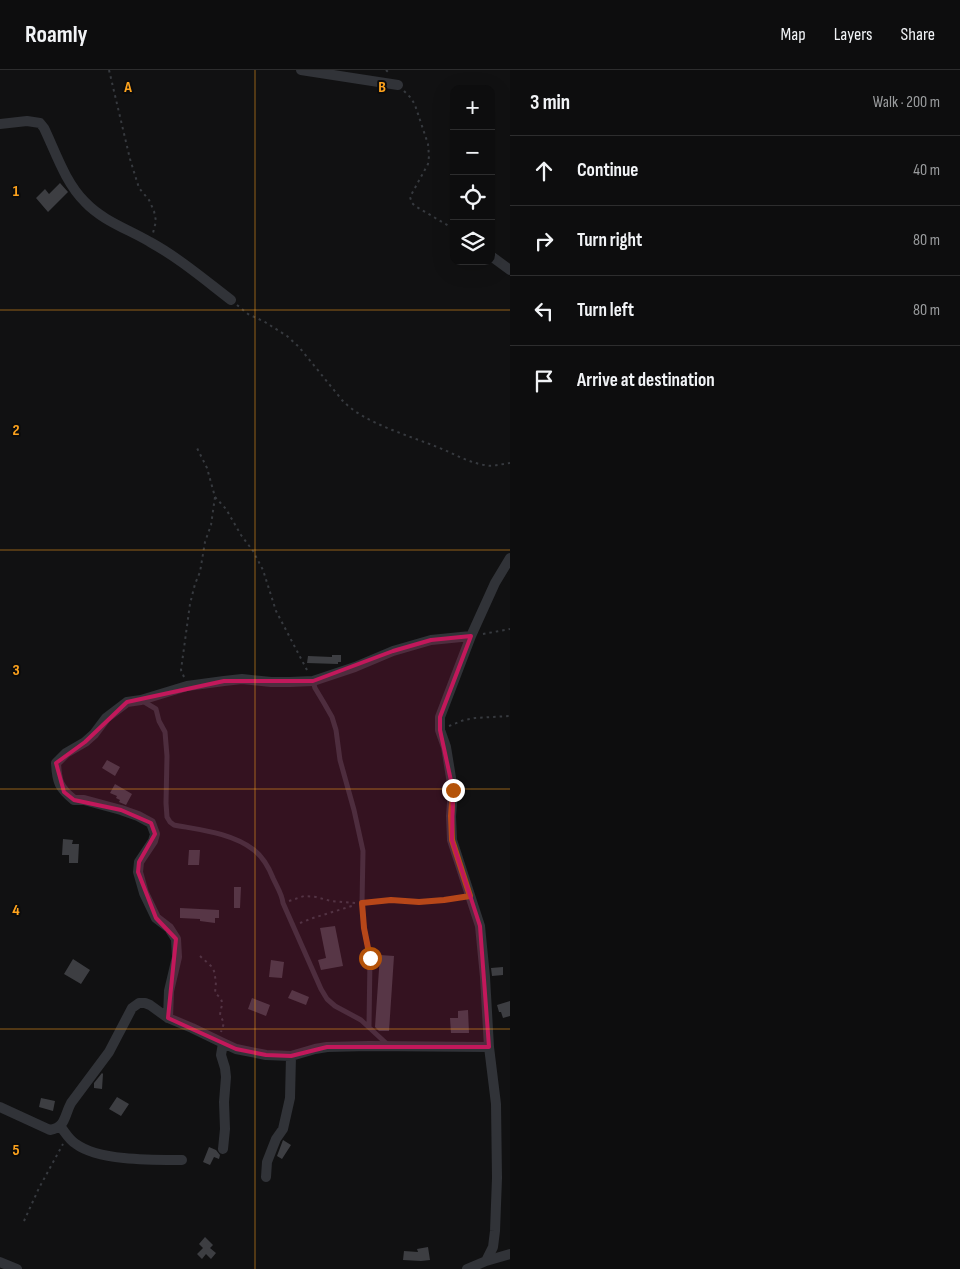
<!DOCTYPE html>
<html lang="en">
<head>
<meta charset="utf-8">
<style>
  body { margin:0; font-family:"Sofia Sans Condensed",sans-serif; background:#161617; color:#f1f3f6 }
  .controls { position:absolute; right:15px; top:15px; display:grid; overflow:hidden; border-radius:10px; box-shadow:0 5px 20px #0002 }
  .controls button { width:45px; height:45px; display:grid; place-items:center; padding:0; border:0; border-bottom:1px solid #2d2d2e; background:#0d0d0e; color:#f1f3f6; font:25px sans-serif }
  .stop { position:absolute; width:15px; height:15px; margin:-11px; border:4px solid #b45309; border-radius:50%; background:#fff }
  .stop.end { background:#b45309; border-color:#fff; box-shadow:0 1px 5px #0008 }
  .list { margin:0; padding:0; list-style:none }
  h2 { display:flex; justify-content:space-between; align-items:center; height:65px; margin:0; padding:0 20px; font-size:21px }
  h2 small { font-size:16px; font-weight:400; color:#9a9c9e }
  .list li { display:grid; grid-template-columns:32px 1fr auto; gap:15px; align-items:center; box-sizing:border-box; height:70px; padding:0 20px; border-top:1px solid #2d2d2e }
  .list b { display:block; font-size:19px; white-space:nowrap }
  .list em { font-size:16px; font-style:normal; color:#9a9c9e }
  .icon { flex:none; width:28px; height:28px; fill:none; stroke:currentColor; stroke-width:2; stroke-linecap:round; stroke-linejoin:round }
  .map { position:relative; flex:none; width:510px; height:1199px; overflow:hidden }
  header { display:flex; align-items:center; gap:30px; box-sizing:border-box; height:70px; padding:0 25px; background:#0d0d0e; border-bottom:1px solid #2d2d2e }
  header strong { font-size:24px }
  nav { display:flex; gap:28px; margin-inline-start:auto; font-size:18px }
  main { display:flex }
  aside { flex:1; background:#0d0d0e }
  .map>svg:first-child { display:block }
  .building { fill:#3d3e42 }
  .lines { fill:none; stroke-linecap:round; stroke-linejoin:round }
  .path { stroke:#373a3f; stroke-width:2; stroke-dasharray:2.5 4; stroke-linecap:butt }
  .lane { stroke:#313338; stroke-width:5 }
  .street { stroke:#313338; stroke-width:10 }
  .route { stroke:#b45309; stroke-width:6 }
  .marked { fill:#c2185b; fill-opacity:0.2; stroke:#c2185b; stroke-width:4; stroke-linejoin:round }
  .grid { fill:none; stroke:#fea31d; stroke-width:1; stroke-opacity:0.55 }
  .grid-label { font-size:16px; text-anchor:middle; font-weight:bold; fill:#fea31d; stroke:#0c0c0d; stroke-width:4; stroke-linejoin:round; paint-order:stroke }
</style>
</head>
<body>
<header>
<strong>Roamly</strong>
<nav><a>Map</a><a>Layers</a><a>Share</a></nav>
</header>
<main>
<div class="map">
<svg width="510" height="1199" viewBox="0 0 510 1199">
  <rect width="100%" height="100%" fill="#111112"/>
  <path class="building" d="M 60,113 L 68,122 L 48,142 L 36,128 L 45,119 L 49,124 Z
    M 332,585 L 341,585 L 341,592 L 338,592 L 338,594 L 307,593 L 308,586 L 332,587 Z
    M 107,690 L 120,697 L 115,706 L 102,698 Z
    M 115,714 L 132,724 L 126,735 L 119,732 L 120,730 L 116,728 L 117,726 L 110,723 Z
    M 63,769 L 73,770 L 72,774 L 79,774 L 78,793 L 69,793 L 69,785 L 62,785 Z
    M 189,780 L 200,780 L 199,795 L 188,795 Z
    M 234,817 L 241,817 L 240,838 L 234,838 Z
    M 180,838 L 219,840 L 219,848 L 215,848 L 215,853 L 200,851 L 200,849 L 180,848 Z
    M 335,856 L 343,896 L 321,900 L 318,890 L 326,888 L 320,858 Z
    M 380,885 L 394,886 L 389,961 L 379,961 L 375,957 Z
    M 73,889 L 90,900 L 81,914 L 64,904 Z
    M 271,890 L 284,892 L 282,908 L 269,907 Z
    M 503,897 L 503,905 L 492,906 L 491,898 Z
    M 292,920 L 309,927 L 306,935 L 288,928 Z
    M 252,928 L 270,935 L 266,946 L 248,939 Z
    M 510,931 L 510,946 L 503,948 L 501,942 L 499,942 L 497,935 Z
    M 468,940 L 469,963 L 451,963 L 450,948 L 458,948 L 458,941 Z
    M 102,1003 L 103,1004 L 102,1019 L 94,1018 L 94,1013 Z
    M 117,1027 L 129,1034 L 121,1046 L 109,1039 Z
    M 41,1028 L 55,1031 L 53,1041 L 39,1037 Z
    M 283,1070 L 291,1075 L 282,1089 L 277,1086 Z
    M 209,1077 L 216,1080 L 220,1085 L 219,1089 L 214,1087 L 210,1095 L 203,1092 Z
    M 205,1167 L 213,1175 L 210,1178 L 216,1183 L 211,1189 L 206,1184 L 202,1189 L 197,1184 L 203,1178 L 199,1174 Z
    M 428,1177 L 430,1190 L 421,1191 L 403,1190 L 404,1181 L 418,1182 L 417,1179 Z"/>
  <g class="lines">
    <path class="path" d="M 109,0 L 130,89 L 139,118 L 149,130 L 154,141 L 156,151 L 153,163
      M 386,0 L 390,4
      M 404,21 L 411,28 L 415,35 L 428,74 L 429,86 L 428,94 L 410,127 L 412,133 L 415,136 L 454,159
      M 237,235 L 248,244 L 265,252 L 287,266 L 299,277 L 342,330 C 363,353 408,365 437,377 C 453,383 467,392 484,395 C 493,397 501,394 510,393
      M 215,427 L 226,439 L 241,465 L 253,481 L 263,500 L 276,541 L 308,602
      M 483,564 L 510,559
      M 184,607 L 181,600 L 190,534 L 195,514 L 200,502 L 205,472 L 211,455 L 215,427 L 207,398 L 196,376
      M 449,656 L 464,650 L 475,648 L 510,646
      M 289,831 L 304,826 L 316,827 L 331,831 L 355,833
      M 367,833 L 391,830 L 419,832 L 443,830 L 462,828
      M 300,853 L 313,848 L 355,835
      M 200,886 L 211,896 L 214,901 L 216,912 L 215,923 C 226,932 221,934 220,945 L 224,953 L 221,962
      M 24,1151 L 39,1118 L 63,1074"/>
    <path class="lane" d="M 313,611 L 315,618 L 324,633 L 332,647 L 336,660 L 340,690 L 354,740 L 363,781 L 362,833 L 364,858 L 370,888 L 369,956
      M 141,630 L 156,639 L 159,651 L 165,662 L 167,686 L 166,733 L 167,747 L 170,752 L 174,755 C 201,760 232,763 254,780 C 263,787 269,798 273,808 C 277,817 282,824 283,833 L 321,919 L 327,929 L 335,936 L 361,950 L 387,974"/>
    <path class="street" d="M 301,0 L 398,15
      M 0,54 L 27,51 L 40,53 L 44,58 C 56,83 65,112 85,132 C 103,151 128,159 150,172 C 179,188 205,210 231,230
      M 491,186 L 510,200
      M 168,948 L 169,921 L 177,887 L 176,869 L 169,858 L 156,848 L 144,823 L 138,802 L 139,792 L 153,771 L 155,764 L 151,753 L 138,746 L 121,740 L 84,730 L 74,730 C 59,718 57,712 56,693 L 66,683 L 85,672 L 94,664 L 106,648 L 127,632 L 141,630 L 187,616 L 224,611 L 242,609 L 271,612 L 290,612 L 313,611 L 355,597 L 393,581 L 431,570 L 471,566
      M 0,1037 L 50,1060 C 66,1057 64,1046 71,1033 L 109,982 L 132,938 L 139,933 L 145,933 L 150,935 L 168,948 L 192,958 L 223,973 L 236,979 L 266,985 L 291,986 L 315,979 L 327,977 L 369,976 L 489,977
      M 60,1056 C 65,1062 69,1070 76,1074 C 99,1091 153,1090 182,1090
      M 223,1079 L 225,1059 L 224,1032 L 226,1007 L 225,998 L 221,985 L 223,973
      M 266,1107 L 267,1092 L 276,1069 L 283,1059 L 290,1028 L 291,986
      M 486,1191 L 510,1184
      M 0,1192 L 17,1199
      M 467,1199 L 486,1191 L 493,1177 L 495,1161 L 497,1108 L 496,1034 L 489,977 L 485,907 L 480,856 L 452,770 L 451,746 L 453,720 L 446,677 L 440,660 L 440,647 L 471,566 L 495,513 L 510,488"/>
  </g>
  <g class="lines">
    <path class="route" d="M 370,888 L 364,858 L 362,833 L 391,830 L 419,832 L 444,830 L 470,826 L 452,770 L 451,746 L 453,720"/>
  </g>
  <path class="marked" d="M 471,566 L 440,647 L 440,660 L 453,720 L 452,770 L 480,856 L 489,977 L 327,977 L 291,986 L 266,985 L 236,979 L 168,948 L 176,869 L 156,848 L 138,802 L 139,792 L 155,764 L 151,753 L 121,740 L 74,730 L 64,722 L 56,693 L 85,672 L 127,632 L 224,611 L 313,611 L 393,581 L 431,570 Z"/>
  <path class="grid" d="M 255,0 L 255,1199M 0,240 L 510,240M 0,480 L 510,480M 0,719 L 510,719M 0,959 L 510,959"/>
  <g class="grid-label">
    <text x="128" y="22">A</text>
    <text x="382" y="22">B</text>
    <text x="16" y="126">1</text>
    <text x="16" y="365">2</text>
    <text x="16" y="605">3</text>
    <text x="16" y="845">4</text>
    <text x="16" y="1085">5</text>
  </g>
</svg>
<div class="controls">
<button>+</button>
<button>−</button>
<button><svg class="icon" aria-label="locate" viewBox="0 0 24 24"><circle cx="12" cy="12" r="6"/><path d="M12 2v4M12 18v4M2 12h4M18 12h4"/></svg></button>
<button><svg class="icon" aria-label="layers" viewBox="0 0 24 24"><path d="M12 4l9 5-9 5-9-5zM3 14l9 5 9-5"/></svg></button>
</div>
<div class="stop" style="left:370px;top:888px"></div>
<div class="stop end" style="left:453px;top:720px"></div>
</div>
<aside>
<h2>3 min<small>Walk · 200 m</small></h2>
<ul class="list">
<li><svg class="icon" aria-label="ahead" viewBox="0 0 24 24"><path d="M12 20V5M6 11l6-6 6 6"/></svg><div><b>Continue</b></div><em>40 m</em></li>
<li><svg class="icon" aria-label="right" viewBox="0 0 24 24"><path d="M7 20v-9h11M14 6l5 5-5 5"/></svg><div><b>Turn right</b></div><em>80 m</em></li>
<li><svg class="icon" aria-label="left" viewBox="0 0 24 24"><path d="M17 20v-9H6M10 6l-5 5 5 5"/></svg><div><b>Turn left</b></div><em>80 m</em></li>
<li><svg class="icon" aria-label="arrive" viewBox="0 0 24 24"><path d="M6 21V4h12l-3 4 3 4H6"/></svg><div><b>Arrive at destination</b></div></li>
</ul>
</aside>
</main>
</body>
</html>
